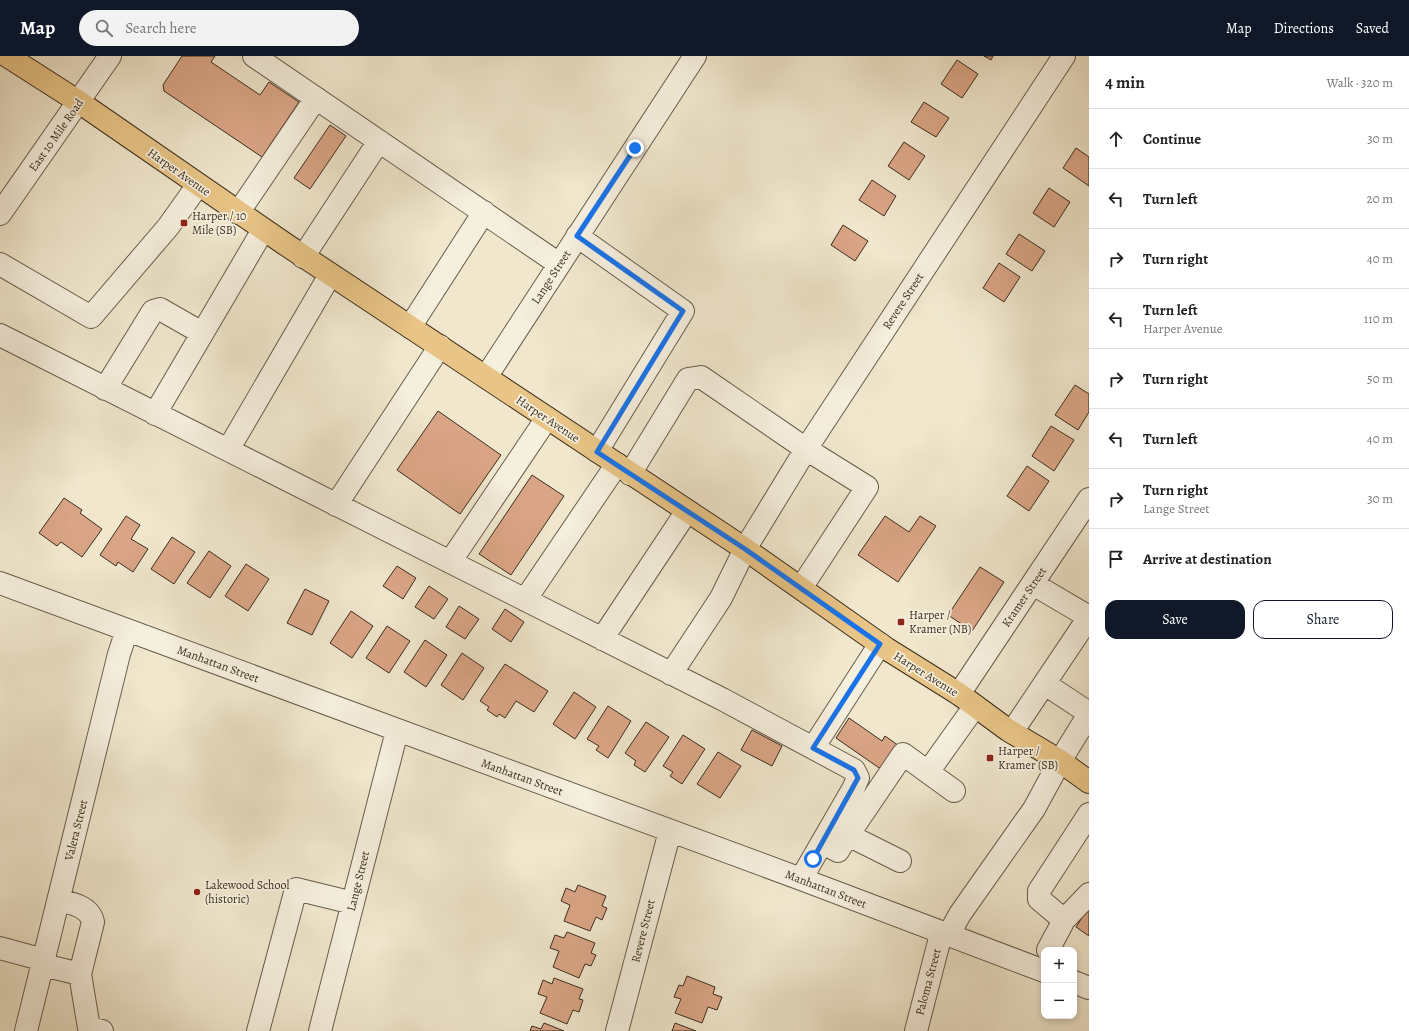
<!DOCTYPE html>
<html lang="en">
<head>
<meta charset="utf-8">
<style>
  body { margin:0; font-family:Alegreya,serif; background:#f2f2f2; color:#222 }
  .controls { position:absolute; right:12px; bottom:12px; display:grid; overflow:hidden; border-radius:8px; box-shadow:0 2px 6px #0003 }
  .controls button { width:36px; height:36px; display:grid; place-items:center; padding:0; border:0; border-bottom:1px solid #e0e0e0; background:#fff; color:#222; font:20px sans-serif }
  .stop { position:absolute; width:12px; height:12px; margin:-9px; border:3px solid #1a73e8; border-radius:50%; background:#fff }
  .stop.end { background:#1a73e8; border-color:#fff; box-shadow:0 1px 4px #0008 }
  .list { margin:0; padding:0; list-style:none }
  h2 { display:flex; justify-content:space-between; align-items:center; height:52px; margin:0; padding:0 16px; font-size:17px }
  h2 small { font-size:13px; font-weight:400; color:#767676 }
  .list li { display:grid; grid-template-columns:26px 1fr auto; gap:12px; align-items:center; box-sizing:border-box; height:60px; padding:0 16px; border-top:1px solid #e0e0e0 }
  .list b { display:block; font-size:15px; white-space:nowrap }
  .list p { margin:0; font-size:13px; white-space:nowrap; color:#767676 }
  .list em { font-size:13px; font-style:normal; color:#767676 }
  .actions { display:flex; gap:8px; padding:12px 16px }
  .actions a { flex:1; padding:9px 0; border:1px solid #111827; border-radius:12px; text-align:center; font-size:14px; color:#111827 }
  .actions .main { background:#111827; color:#fff }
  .icon { flex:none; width:22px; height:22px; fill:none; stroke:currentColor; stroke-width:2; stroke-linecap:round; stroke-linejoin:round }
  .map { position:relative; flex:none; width:1089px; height:975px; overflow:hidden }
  header { display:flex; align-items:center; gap:24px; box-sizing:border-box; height:56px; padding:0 20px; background:#111827; color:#fff }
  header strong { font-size:19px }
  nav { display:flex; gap:22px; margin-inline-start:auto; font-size:14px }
  .search { width:280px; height:36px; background:#f2f2f2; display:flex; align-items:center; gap:10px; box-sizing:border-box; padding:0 14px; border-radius:22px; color:#767676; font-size:15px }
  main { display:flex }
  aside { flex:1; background:#fff }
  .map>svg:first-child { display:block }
  .building { fill:#daa586; stroke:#3b2d1e }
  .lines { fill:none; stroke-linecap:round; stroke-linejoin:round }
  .minor-casing { stroke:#685c4a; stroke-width:24 }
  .major-casing { stroke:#3b2d1e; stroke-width:24 }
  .minor { stroke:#f5efde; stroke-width:22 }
  .major { stroke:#e8c486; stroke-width:22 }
  .route { stroke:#1a73e8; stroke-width:5 }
  .poi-dot { fill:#8f2418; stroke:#f5efde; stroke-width:1.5 }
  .labels { text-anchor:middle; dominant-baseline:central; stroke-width:3.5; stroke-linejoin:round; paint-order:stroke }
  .street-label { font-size:12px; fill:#3b2d1e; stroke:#f5efde }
  .poi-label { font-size:12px; fill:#3b2d1e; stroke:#f5efde; text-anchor:start }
</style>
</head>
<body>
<header>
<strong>Map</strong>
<div class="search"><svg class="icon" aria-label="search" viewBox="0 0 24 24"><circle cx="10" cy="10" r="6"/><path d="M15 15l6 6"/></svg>Search here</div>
<nav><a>Map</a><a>Directions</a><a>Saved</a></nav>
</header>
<main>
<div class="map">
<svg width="1089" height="975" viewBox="0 0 1089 975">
  <rect width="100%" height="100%" fill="#f0e7cd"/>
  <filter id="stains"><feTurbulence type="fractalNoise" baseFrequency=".005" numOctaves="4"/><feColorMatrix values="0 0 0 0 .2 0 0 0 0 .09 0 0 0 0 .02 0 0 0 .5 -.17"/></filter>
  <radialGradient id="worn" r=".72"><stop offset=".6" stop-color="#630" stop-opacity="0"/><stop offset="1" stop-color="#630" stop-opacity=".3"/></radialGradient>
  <path class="building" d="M 182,0 L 215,0 L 211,6 L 260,39 L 269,26 L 299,46 L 262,101 L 164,35 L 163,29 Z
    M 984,0 L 993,0 L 991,4 Z
    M 957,4 L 978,18 L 962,42 L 941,28 Z
    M 924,46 L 949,62 L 936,81 L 911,66 Z
    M 330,69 L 346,80 L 310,133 L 294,122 Z
    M 904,86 L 925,100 L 909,124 L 888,110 Z
    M 1076,92 L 1089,101 L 1089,130 L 1063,112 Z
    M 872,124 L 896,140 L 884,160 L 859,144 Z
    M 1049,132 L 1070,146 L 1054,171 L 1033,157 Z
    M 843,169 L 868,185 L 855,205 L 831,189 Z
    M 1019,178 L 1045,195 L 1032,215 L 1006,198 Z
    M 999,207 L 1020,221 L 1004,246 L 983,232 Z
    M 1075,329 L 1089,338 L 1089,356 L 1078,374 L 1055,359 Z
    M 438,355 L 501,399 L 460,458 L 397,414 Z
    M 1051,370 L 1074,384 L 1054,415 L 1032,400 Z
    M 1027,410 L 1049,425 L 1029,455 L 1007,440 Z
    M 532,419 L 564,440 L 511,519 L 479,498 Z
    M 64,442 L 82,454 L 80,457 L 102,473 L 82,501 L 61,486 L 57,490 L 39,477 Z
    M 126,460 L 140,469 L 131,483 L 148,493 L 133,516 L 118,506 L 116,510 L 100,499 Z
    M 885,460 L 909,476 L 920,460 L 936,470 L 898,526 L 858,499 Z
    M 172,481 L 195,496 L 174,528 L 151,513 Z
    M 209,495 L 231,510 L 210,542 L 187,527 Z
    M 246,508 L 269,523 L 248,555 L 225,540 Z
    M 397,510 L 416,522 L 403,543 L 383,530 Z
    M 980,511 L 1004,526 L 972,575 L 948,559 Z
    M 429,530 L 448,543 L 434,563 L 415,551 Z
    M 305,533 L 329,545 L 312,579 L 287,567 Z
    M 459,550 L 479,563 L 465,583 L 446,571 Z
    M 505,553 L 524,566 L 511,586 L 492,573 Z
    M 351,555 L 373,570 L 352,602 L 330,587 Z
    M 387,570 L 410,585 L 389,617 L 366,602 Z
    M 425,584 L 447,599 L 426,631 L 404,616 Z
    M 462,597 L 484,612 L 463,644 L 441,629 Z
    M 505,608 L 548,635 L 534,656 L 516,645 L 505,662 L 499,658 L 497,661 L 487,654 L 489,651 L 480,645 Z
    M 574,636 L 596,651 L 575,683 L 553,668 Z
    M 608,650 L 631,665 L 608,702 L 596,694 L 599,690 L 587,683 Z
    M 849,662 L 882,685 L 885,680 L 902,692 L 885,716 L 836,682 Z
    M 646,666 L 669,681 L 645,716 L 634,709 L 636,705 L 625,697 Z
    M 752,674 L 782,690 L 772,710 L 741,694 Z
    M 683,679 L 705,693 L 682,728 L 670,720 L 673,716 L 663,710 Z
    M 718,696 L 741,710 L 720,742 L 697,728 Z
    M 578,829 L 606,840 L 602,850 L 607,852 L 602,864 L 596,861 L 590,875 L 564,865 L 570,849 L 561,845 L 566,832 L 575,836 Z
    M 1089,851 L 1089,880 L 1076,871 Z
    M 567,876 L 595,887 L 591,897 L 596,899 L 591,910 L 585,908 L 579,922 L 553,911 L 559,895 L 550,892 L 555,879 L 564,882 Z
    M 687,920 L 715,931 L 713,938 L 722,941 L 717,954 L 708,951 L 702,967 L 675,957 L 681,943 L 674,941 L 679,929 L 683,930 Z
    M 554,922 L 583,933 L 579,943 L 583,944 L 579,956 L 573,954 L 567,968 L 540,957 L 547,941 L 538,938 L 543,924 L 552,928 Z
    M 544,967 L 564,975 L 530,975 L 532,970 L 541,973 Z
    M 675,967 L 696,975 L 672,975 Z"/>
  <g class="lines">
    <g class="minor-casing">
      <path id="minor" d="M 254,0 L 559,208
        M 238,157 L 316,42
        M 0,158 L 110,0
        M 577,180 L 683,255 L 597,395
        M 303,201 L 379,85
        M 0,208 L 91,261 L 168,171 L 198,129
        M 410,271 L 484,156
        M 0,279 L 722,643 L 854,714 L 858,722 L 853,733 L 801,823
        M 486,321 L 695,0
        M 105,333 L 153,255 L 160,253 L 202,277
        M 155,358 L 263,174
        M 228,394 L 330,219
        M 630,418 L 688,323 L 701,321 L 806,393 L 867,431 L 801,532
        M 336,449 L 440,290
        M 450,506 L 547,362
        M 0,527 L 801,823 L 1044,915
        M 1033,528 L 1089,561
        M 525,544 L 617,408
        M 602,583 L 687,455
        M 671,618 L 721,542 L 745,493 L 806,393 L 1064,0
        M 1045,628 L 1089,657
        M 959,638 L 1089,443
        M 1012,676 L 1089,561
        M 813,692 L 880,588
        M 928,716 L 975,650
        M 1089,758 L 1039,835 L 1039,843 L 1064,864 L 1089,838
        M 848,779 L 903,698 L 954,735
        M 822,787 L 838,795 L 848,779 L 900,805
        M 59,844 C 72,847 90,851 93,866 L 80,918
        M 948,880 L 960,858 L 1034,753 L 1060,705 L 1089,658
        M 0,892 L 44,904
        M 1048,894 L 1064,864
        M 43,909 L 80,918 L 89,972 L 102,975
        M 1074,926 L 1089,932
        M 26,975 L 119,598 L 127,574
        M 258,975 L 296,833 L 353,847
        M 320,975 L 397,675
        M 617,975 L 670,775
        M 916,975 L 941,878"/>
    </g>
    <g class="major-casing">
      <path id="major" d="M 7,0 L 79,46 L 285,188 L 745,493 L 887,593 L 959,638 L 1008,674 L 1060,705 L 1089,726"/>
    </g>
    <use href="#minor" class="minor"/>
    <use href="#major" class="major"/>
  </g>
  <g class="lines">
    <path class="route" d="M 635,92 L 577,180 L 683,255 L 597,396 L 745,493 L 880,588 L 813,692 L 854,714 L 858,722 L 813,803"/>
  </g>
  <g class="poi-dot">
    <rect x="180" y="163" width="8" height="8" rx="2"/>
    <rect x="897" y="562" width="8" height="8" rx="2"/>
    <rect x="986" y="698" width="8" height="8" rx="2"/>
    <circle cx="197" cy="836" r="4"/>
  </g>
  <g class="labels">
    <g class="street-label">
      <text transform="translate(56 79) rotate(-55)">East 10 Mile Road</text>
      <text transform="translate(179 116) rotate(35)">Harper Avenue</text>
      <text transform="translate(551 221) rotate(-57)">Lange Street</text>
      <text transform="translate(903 245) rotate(-57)">Revere Street</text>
      <text transform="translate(548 363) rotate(34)">Harper Avenue</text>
      <text transform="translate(1024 541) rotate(-56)">Kramer Street</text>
      <text transform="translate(218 608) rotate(20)">Manhattan Street</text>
      <text transform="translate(926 618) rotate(32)">Harper Avenue</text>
      <text transform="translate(522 721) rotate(20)">Manhattan Street</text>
      <text transform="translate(76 774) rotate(-76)">Valera Street</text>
      <text transform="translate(358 825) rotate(-76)">Lange Street</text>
      <text transform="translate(826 833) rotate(21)">Manhattan Street</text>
      <text transform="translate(643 875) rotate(-76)">Revere Street</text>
      <text transform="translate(928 926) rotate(-75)">Paloma Street</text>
    </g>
    <g class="poi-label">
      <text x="192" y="160">Harper / 10<tspan x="192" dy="14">Mile (SB)</tspan></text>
      <text x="909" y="559">Harper /<tspan x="909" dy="14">Kramer (NB)</tspan></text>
      <text x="998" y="695">Harper /<tspan x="998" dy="14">Kramer (SB)</tspan></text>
      <text x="205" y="829">Lakewood School<tspan x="205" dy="14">(historic)</tspan></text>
    </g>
  </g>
  <rect width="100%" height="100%" filter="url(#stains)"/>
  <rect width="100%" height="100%" fill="url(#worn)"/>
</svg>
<div class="controls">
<button>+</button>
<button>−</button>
</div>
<div class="stop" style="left:813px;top:803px"></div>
<div class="stop end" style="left:635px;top:92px"></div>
</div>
<aside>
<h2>4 min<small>Walk · 320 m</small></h2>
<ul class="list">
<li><svg class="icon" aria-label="ahead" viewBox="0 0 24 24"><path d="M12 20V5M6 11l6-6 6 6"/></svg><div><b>Continue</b></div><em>30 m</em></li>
<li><svg class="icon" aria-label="left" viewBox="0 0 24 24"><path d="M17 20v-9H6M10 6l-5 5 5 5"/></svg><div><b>Turn left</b></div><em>20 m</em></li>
<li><svg class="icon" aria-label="right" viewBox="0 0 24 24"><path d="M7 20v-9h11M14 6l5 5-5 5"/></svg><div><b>Turn right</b></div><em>40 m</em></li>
<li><svg class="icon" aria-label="left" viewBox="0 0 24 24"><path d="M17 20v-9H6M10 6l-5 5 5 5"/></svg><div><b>Turn left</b><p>Harper Avenue</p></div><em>110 m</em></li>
<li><svg class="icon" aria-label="right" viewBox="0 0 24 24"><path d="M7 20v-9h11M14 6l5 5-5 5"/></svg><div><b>Turn right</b></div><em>50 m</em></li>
<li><svg class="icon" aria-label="left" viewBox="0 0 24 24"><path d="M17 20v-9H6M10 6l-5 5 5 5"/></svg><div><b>Turn left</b></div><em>40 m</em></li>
<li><svg class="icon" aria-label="right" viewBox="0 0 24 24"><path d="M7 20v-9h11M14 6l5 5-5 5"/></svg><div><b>Turn right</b><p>Lange Street</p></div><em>30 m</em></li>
<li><svg class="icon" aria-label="arrive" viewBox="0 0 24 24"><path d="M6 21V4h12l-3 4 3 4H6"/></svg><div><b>Arrive at destination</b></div></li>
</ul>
<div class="actions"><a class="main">Save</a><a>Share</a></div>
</aside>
</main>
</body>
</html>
